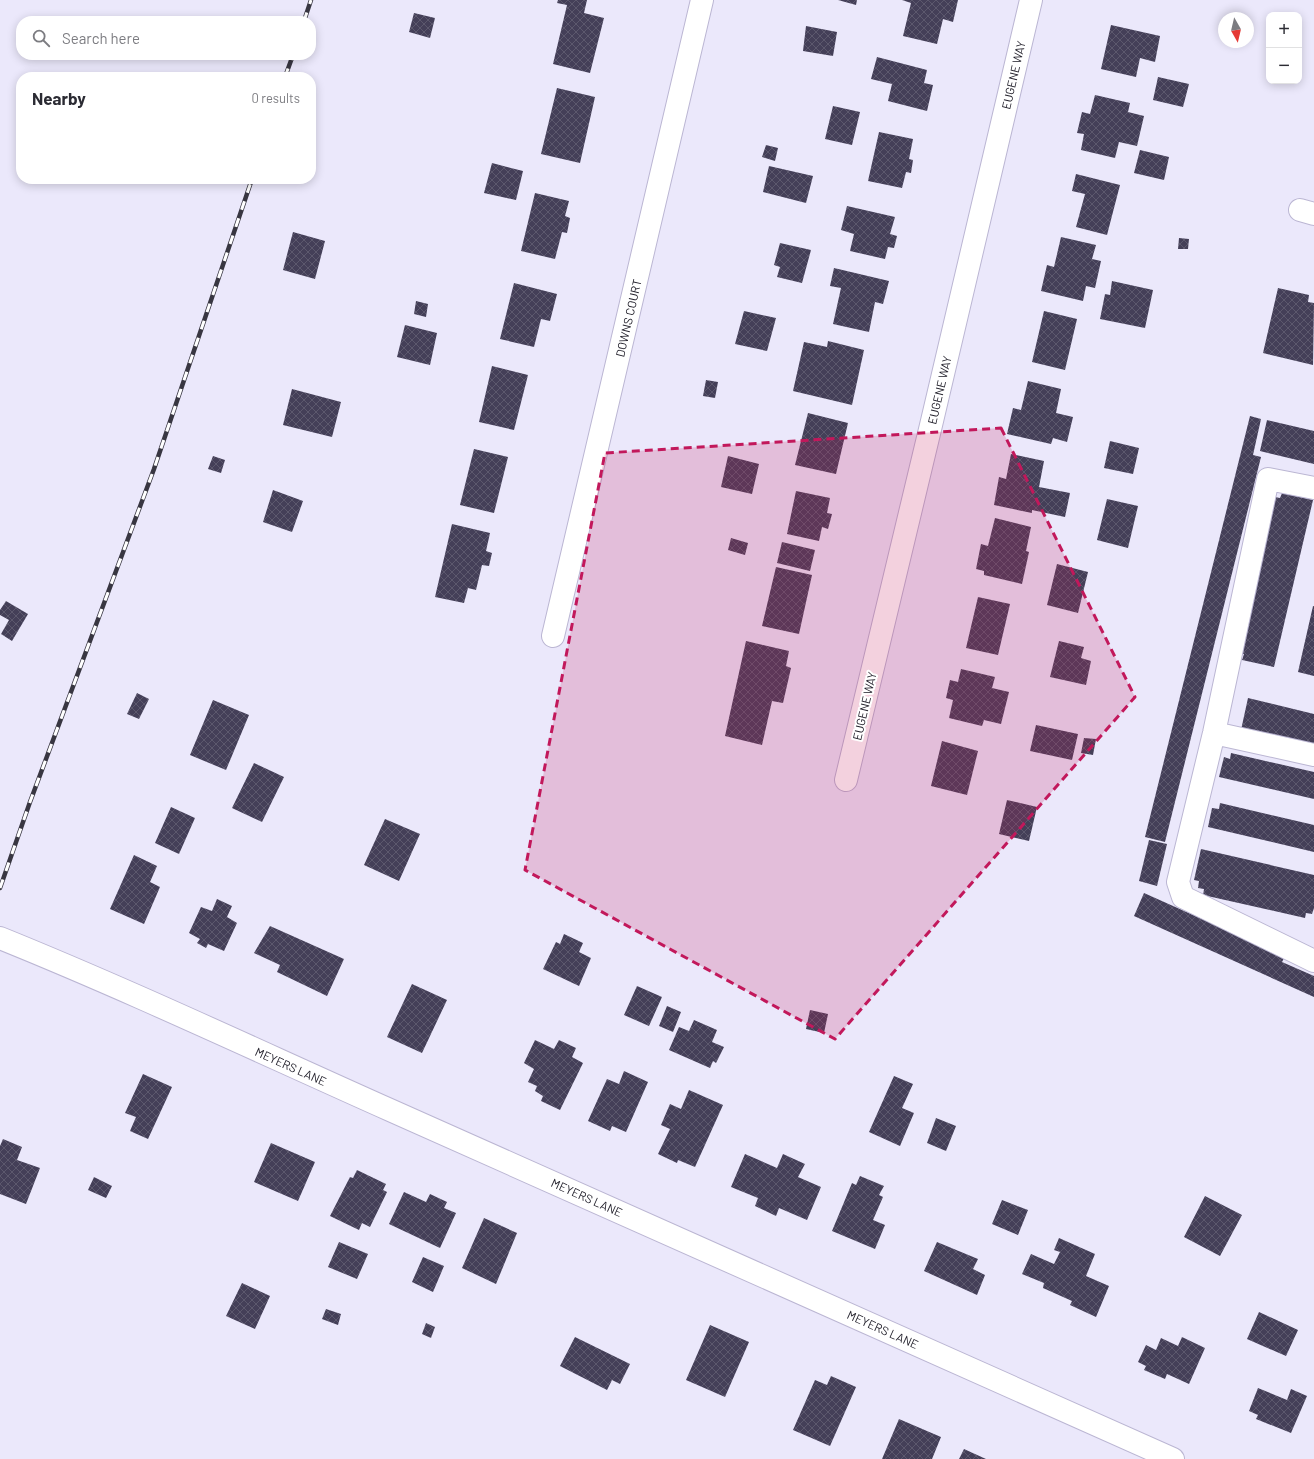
<!DOCTYPE html>
<html lang="en">
<head>
<meta charset="utf-8">
<style>
  body { margin:0; font-family:Barlow,sans-serif; background:#f7f7f7; color:#2b2b33 }
  .controls { position:absolute; right:12px; top:12px; display:grid; overflow:hidden; border-radius:8px; box-shadow:0 2px 10px #0003 }
  .controls button { width:36px; height:36px; display:grid; place-items:center; padding:0; border:0; border-bottom:1px solid #e1e1e2; background:#fff; color:#2b2b33; font:20px sans-serif }
  .compass { position:absolute; left:1218px; top:12px; width:36px; height:36px; border-radius:50%; background:#fff; box-shadow:0 2px 10px #0003; rotate:172deg }
  .list { margin:0; padding:0; list-style:none }
  h2 { display:flex; justify-content:space-between; align-items:center; height:52px; margin:0; padding:0 16px; font-size:17px }
  h2 small { font-size:13px; font-weight:400; color:#7c7c81 }
  .icon { flex:none; width:22px; height:22px; fill:none; stroke:currentColor; stroke-width:2; stroke-linecap:round; stroke-linejoin:round }
  .map { position:relative; flex:none; width:1314px; height:1459px; overflow:hidden }
  .search { position:absolute; background:#fff; box-shadow:0 2px 10px #0003; left:16px; top:16px; width:300px; height:44px; display:flex; align-items:center; gap:10px; box-sizing:border-box; padding:0 14px; border-radius:16px; color:#7c7c81; font-size:15px }
  .panel { position:absolute; background:#fff; box-shadow:0 2px 10px #0003; left:16px; top:72px; width:300px; height:112px; border-radius:16px }
  .map>svg:first-child { display:block }
  .building { fill:url(#building-cross-hatch) }
  .lines { fill:none; stroke-linecap:round; stroke-linejoin:round }
  .minor-casing { stroke:#bbb6d3; stroke-width:24 }
  .minor { stroke:#fff; stroke-width:22 }
  .rail-casing { stroke:#383641; stroke-width:4.5 }
  .rail { stroke:#fff; stroke-width:3; stroke-dasharray:9; stroke-linecap:butt }
  .marked { fill:#c2185b; fill-opacity:0.2; stroke:#c2185b; stroke-width:3; stroke-dasharray:8 5; stroke-linejoin:round }
  .labels { text-anchor:middle; dominant-baseline:central; stroke-width:4; stroke-linejoin:round; paint-order:stroke }
  .street-label { font-size:12px; fill:#22202b; stroke:#fff }
</style>
</head>
<body>
<div class="map">
<svg width="1314" height="1459" viewBox="0 0 1314 1459">
  <defs>
    <pattern id="building-cross-hatch" width="8" height="8" patternUnits="userSpaceOnUse"><rect width="8" height="8" fill="#443f58"/><path d="M0 0l8 8M0 8l8-8" fill="none" stroke="#5c586d"/></pattern>
  </defs>
  <rect width="100%" height="100%" fill="#ebe8fb"/>
  <path class="building" d="M 558,0 L 587,0 L 584,13 L 604,18 L 590,73 L 553,64 L 567,5 L 557,3 Z
    M 838,0 L 857,0 L 856,5 Z
    M 902,0 L 958,0 L 953,22 L 943,19 L 937,44 L 903,36 L 911,3 Z
    M 414,13 L 435,18 L 430,38 L 409,32 Z
    M 1111,25 L 1160,36 L 1155,62 L 1140,58 L 1136,77 L 1101,69 Z
    M 806,26 L 837,32 L 833,56 L 803,51 Z
    M 877,57 L 927,70 L 924,83 L 933,85 L 927,111 L 888,101 L 892,84 L 871,79 Z
    M 1158,77 L 1189,84 L 1183,107 L 1153,100 Z
    M 557,88 L 595,97 L 580,163 L 541,154 Z
    M 1095,95 L 1130,103 L 1128,112 L 1144,116 L 1137,146 L 1119,142 L 1115,158 L 1081,150 L 1084,134 L 1077,133 L 1082,112 L 1090,114 Z
    M 833,106 L 860,112 L 852,145 L 825,139 Z
    M 879,132 L 913,139 L 909,159 L 913,160 L 911,173 L 906,172 L 902,188 L 868,181 Z
    M 766,145 L 778,148 L 775,161 L 762,157 Z
    M 1140,150 L 1169,157 L 1164,180 L 1134,173 Z
    M 492,163 L 523,171 L 516,200 L 484,193 Z
    M 769,166 L 813,176 L 806,203 L 763,192 Z
    M 1076,174 L 1120,185 L 1107,235 L 1076,227 L 1085,194 L 1072,191 Z
    M 535,193 L 569,201 L 565,216 L 570,218 L 567,233 L 562,232 L 555,259 L 521,251 Z
    M 847,206 L 895,217 L 890,234 L 897,236 L 894,248 L 888,247 L 885,259 L 850,251 L 854,234 L 841,230 Z
    M 293,232 L 325,241 L 315,279 L 283,270 Z
    M 1061,237 L 1096,245 L 1092,259 L 1101,261 L 1095,288 L 1086,286 L 1083,301 L 1041,291 L 1047,265 L 1054,267 Z
    M 1179,238 L 1189,239 L 1188,249 L 1178,249 Z
    M 780,243 L 811,250 L 802,283 L 777,277 L 780,267 L 774,265 Z
    M 834,268 L 889,281 L 883,304 L 875,302 L 869,332 L 833,324 L 841,288 L 830,286 Z
    M 1112,281 L 1153,290 L 1145,328 L 1100,319 L 1105,294 L 1110,295 Z
    M 514,283 L 557,294 L 550,321 L 541,319 L 534,347 L 500,339 Z
    M 1278,288 L 1309,295 L 1308,302 L 1314,303 L 1313,365 L 1263,353 Z
    M 416,301 L 428,304 L 426,317 L 414,314 Z
    M 744,311 L 776,318 L 767,351 L 735,344 Z
    M 1044,311 L 1077,319 L 1065,370 L 1032,362 Z
    M 405,325 L 437,333 L 430,365 L 397,357 Z
    M 828,341 L 864,350 L 852,405 L 793,391 L 804,342 L 827,347 Z
    M 492,366 L 528,375 L 514,430 L 479,422 Z
    M 706,380 L 718,382 L 715,398 L 703,396 Z
    M 1028,381 L 1061,389 L 1056,413 L 1073,417 L 1067,442 L 1053,438 L 1051,444 L 1007,434 L 1013,408 L 1021,410 Z
    M 292,389 L 341,402 L 332,437 L 283,425 Z
    M 808,413 L 848,423 L 836,474 L 795,465 Z
    M 1250,416 L 1261,419 L 1253,455 L 1261,457 L 1165,842 L 1145,837 Z
    M 1267,420 L 1314,431 L 1314,464 L 1260,451 Z
    M 1110,441 L 1139,448 L 1133,474 L 1104,468 Z
    M 474,449 L 508,457 L 494,513 L 460,505 Z
    M 1011,454 L 1044,461 L 1039,487 L 1070,493 L 1065,517 L 1032,510 L 1032,513 L 994,505 L 999,477 L 1006,479 Z
    M 213,456 L 225,460 L 221,473 L 208,469 Z
    M 728,456 L 759,464 L 752,494 L 721,487 Z
    M 273,490 L 303,501 L 292,532 L 263,522 Z
    M 796,491 L 830,498 L 827,513 L 832,514 L 828,529 L 822,527 L 819,541 L 787,534 Z
    M 1282,493 L 1313,500 L 1274,667 L 1242,660 L 1244,654 L 1238,653 L 1275,497 L 1280,498 Z
    M 1107,499 L 1138,506 L 1128,548 L 1097,540 Z
    M 995,518 L 1031,527 L 1026,551 L 1029,552 L 1022,584 L 984,575 L 984,571 L 976,569 L 981,544 L 988,546 Z
    M 452,524 L 490,533 L 486,551 L 492,553 L 489,566 L 482,565 L 476,590 L 468,588 L 464,603 L 435,597 Z
    M 731,538 L 748,543 L 745,555 L 728,550 Z
    M 782,542 L 815,550 L 810,571 L 777,563 Z
    M 1057,564 L 1088,572 L 1078,613 L 1047,605 Z
    M 776,567 L 812,575 L 799,634 L 762,626 Z
    M 978,597 L 1010,604 L 998,655 L 966,648 Z
    M 6,601 L 28,614 L 12,641 L 1,634 L 9,620 L 0,615 L 0,610 Z
    M 1313,606 L 1314,606 L 1314,676 L 1298,672 Z
    M 746,641 L 789,651 L 786,666 L 791,668 L 783,703 L 772,701 L 762,745 L 725,736 Z
    M 1059,641 L 1084,647 L 1081,658 L 1091,661 L 1086,685 L 1050,677 Z
    M 961,669 L 995,677 L 992,688 L 1009,692 L 1001,724 L 984,720 L 982,726 L 949,718 L 953,700 L 946,698 L 950,680 L 958,682 Z
    M 137,693 L 149,699 L 139,719 L 127,714 Z
    M 1248,698 L 1314,714 L 1314,747 L 1241,730 Z
    M 213,700 L 249,715 L 226,770 L 190,755 Z
    M 1036,725 L 1078,734 L 1072,760 L 1030,751 Z
    M 1084,738 L 1096,739 L 1093,755 L 1081,753 Z
    M 942,741 L 978,751 L 967,795 L 931,786 Z
    M 1231,753 L 1314,772 L 1314,799 L 1219,777 L 1224,757 L 1230,759 Z
    M 254,763 L 284,777 L 262,822 L 232,808 Z
    M 1007,800 L 1037,807 L 1029,841 L 999,834 Z
    M 1220,803 L 1314,825 L 1314,852 L 1208,827 L 1212,808 L 1219,809 Z
    M 171,807 L 195,818 L 179,854 L 155,843 Z
    M 385,819 L 420,834 L 399,881 L 364,865 Z
    M 1149,840 L 1167,844 L 1157,886 L 1139,881 Z
    M 1201,849 L 1314,875 L 1314,908 L 1312,914 L 1306,913 L 1305,918 L 1203,895 L 1204,889 L 1198,888 L 1199,881 L 1194,880 Z
    M 134,855 L 157,866 L 150,882 L 160,887 L 144,924 L 110,909 Z
    M 1144,893 L 1285,956 L 1282,962 L 1314,976 L 1314,997 L 1134,916 Z
    M 217,899 L 232,906 L 227,917 L 237,923 L 224,951 L 208,944 L 206,948 L 197,943 L 200,939 L 189,933 L 201,907 L 212,911 Z
    M 270,926 L 344,959 L 327,996 L 277,972 L 280,965 L 254,953 Z
    M 564,934 L 583,943 L 579,952 L 591,958 L 579,986 L 543,969 L 556,942 L 560,944 Z
    M 412,984 L 447,1000 L 422,1053 L 387,1037 Z
    M 637,986 L 662,997 L 649,1026 L 624,1015 Z
    M 667,1006 L 681,1012 L 673,1032 L 659,1026 Z
    M 810,1010 L 828,1014 L 824,1033 L 806,1029 Z
    M 694,1020 L 717,1030 L 712,1042 L 724,1047 L 716,1063 L 713,1061 L 710,1068 L 669,1050 L 679,1027 L 689,1031 Z
    M 535,1040 L 554,1049 L 559,1040 L 576,1048 L 572,1057 L 583,1063 L 560,1110 L 541,1101 L 543,1096 L 535,1091 L 537,1086 L 528,1082 L 534,1069 L 524,1063 Z
    M 624,1071 L 648,1082 L 626,1132 L 612,1126 L 610,1131 L 588,1121 L 607,1079 L 619,1084 Z
    M 143,1074 L 172,1087 L 148,1139 L 130,1131 L 136,1117 L 125,1113 Z
    M 894,1076 L 913,1084 L 902,1108 L 914,1113 L 900,1146 L 869,1132 Z
    M 689,1090 L 723,1105 L 695,1167 L 678,1160 L 677,1163 L 658,1154 L 670,1129 L 661,1125 L 670,1104 L 681,1109 Z
    M 936,1118 L 956,1126 L 946,1151 L 927,1143 Z
    M 3,1139 L 22,1147 L 17,1160 L 40,1168 L 26,1204 L 0,1194 L 0,1146 Z
    M 271,1143 L 315,1162 L 298,1201 L 254,1182 Z
    M 745,1154 L 777,1168 L 783,1154 L 805,1164 L 798,1177 L 821,1187 L 807,1220 L 779,1208 L 776,1216 L 755,1206 L 758,1198 L 731,1187 Z
    M 357,1170 L 386,1184 L 383,1190 L 387,1192 L 370,1227 L 362,1223 L 359,1230 L 330,1216 L 350,1177 L 353,1178 Z
    M 860,1176 L 884,1186 L 879,1195 L 883,1197 L 873,1220 L 885,1225 L 875,1249 L 832,1231 L 852,1183 L 856,1185 Z
    M 94,1177 L 112,1186 L 106,1198 L 88,1190 Z
    M 404,1192 L 426,1202 L 430,1194 L 447,1202 L 444,1208 L 456,1213 L 440,1248 L 389,1224 Z
    M 1205,1196 L 1242,1215 L 1220,1256 L 1184,1237 Z
    M 1002,1200 L 1028,1210 L 1018,1235 L 992,1224 Z
    M 484,1218 L 517,1233 L 496,1284 L 462,1268 Z
    M 1059,1238 L 1095,1254 L 1086,1276 L 1109,1286 L 1096,1317 L 1070,1305 L 1072,1301 L 1043,1288 L 1044,1283 L 1022,1274 L 1031,1254 L 1054,1264 L 1060,1252 L 1054,1250 Z
    M 339,1242 L 368,1254 L 357,1279 L 328,1267 Z
    M 937,1242 L 978,1259 L 973,1269 L 985,1275 L 977,1295 L 924,1271 Z
    M 423,1257 L 444,1266 L 433,1292 L 412,1282 Z
    M 242,1283 L 270,1296 L 255,1329 L 226,1316 Z
    M 326,1309 L 341,1314 L 338,1325 L 322,1319 Z
    M 1259,1312 L 1298,1330 L 1286,1356 L 1247,1339 Z
    M 426,1323 L 435,1327 L 431,1338 L 422,1334 Z
    M 710,1325 L 749,1342 L 725,1397 L 686,1380 Z
    M 575,1337 L 630,1364 L 620,1384 L 612,1380 L 607,1390 L 560,1366 Z
    M 1182,1337 L 1205,1348 L 1189,1384 L 1167,1374 L 1165,1379 L 1144,1370 L 1146,1366 L 1138,1362 L 1146,1345 L 1156,1350 L 1161,1338 L 1178,1346 Z
    M 831,1376 L 856,1387 L 830,1446 L 793,1430 L 815,1380 L 827,1385 Z
    M 1258,1388 L 1287,1400 L 1291,1389 L 1307,1396 L 1291,1433 L 1256,1419 L 1258,1415 L 1249,1411 Z
    M 899,1419 L 941,1437 L 932,1459 L 882,1459 Z
    M 964,1449 L 986,1459 L 959,1459 Z"/>
  <g class="lines">
    <g class="minor-casing">
      <path id="minor" d="M 1300,210 L 1314,214
        M 1314,488 L 1268,479 L 1214,733 L 1178,882 L 1183,897 L 1314,961
        M 553,636 L 702,0
        M 1214,733 L 1314,755
        M 846,780 L 932,421 L 1031,0
        M 0,938 C 131,991 260,1052 390,1110 C 651,1226 912,1342 1173,1459"/>
    </g>
    <use href="#minor" class="minor"/>
    <g class="rail-casing">
      <path id="rail" d="M 304,21 L 311,0
        M 285,77 L 293,55
        M 0,888 L 30,802 L 154,469 L 252,179"/>
    </g>
    <use href="#rail" class="rail"/>
  </g>
  <path class="marked" d="M 1001,428 L 1135,697 L 835,1039 L 525,870 L 605,453 Z"/>
  <g class="labels">
    <g class="street-label">
      <text transform="translate(1013 75) rotate(-77)">EUGENE WAY</text>
      <text transform="translate(628 318) rotate(-77)">DOWNS COURT</text>
      <text transform="translate(939 390) rotate(-77)">EUGENE WAY</text>
      <text transform="translate(864 706) rotate(-77)">EUGENE WAY</text>
      <text transform="translate(291 1066) rotate(24)">MEYERS LANE</text>
      <text transform="translate(587 1197) rotate(24)">MEYERS LANE</text>
      <text transform="translate(883 1329) rotate(24)">MEYERS LANE</text>
    </g>
  </g>
</svg>
<div class="controls">
<button>+</button>
<button>−</button>
</div>
<svg class="compass" viewBox="-18 -18 36 36"><path d="M0-13l5 13h-10z" fill="#e53935"/><path d="M0 13l5-13h-10z" fill="#7c7c81"/></svg>
<div class="search"><svg class="icon" aria-label="search" viewBox="0 0 24 24"><circle cx="10" cy="10" r="6"/><path d="M15 15l6 6"/></svg>Search here</div>
<section class="panel">
<h2>Nearby<small>0 results</small></h2>
<ul class="list">
</ul>
</section>
</div>
</body>
</html>
